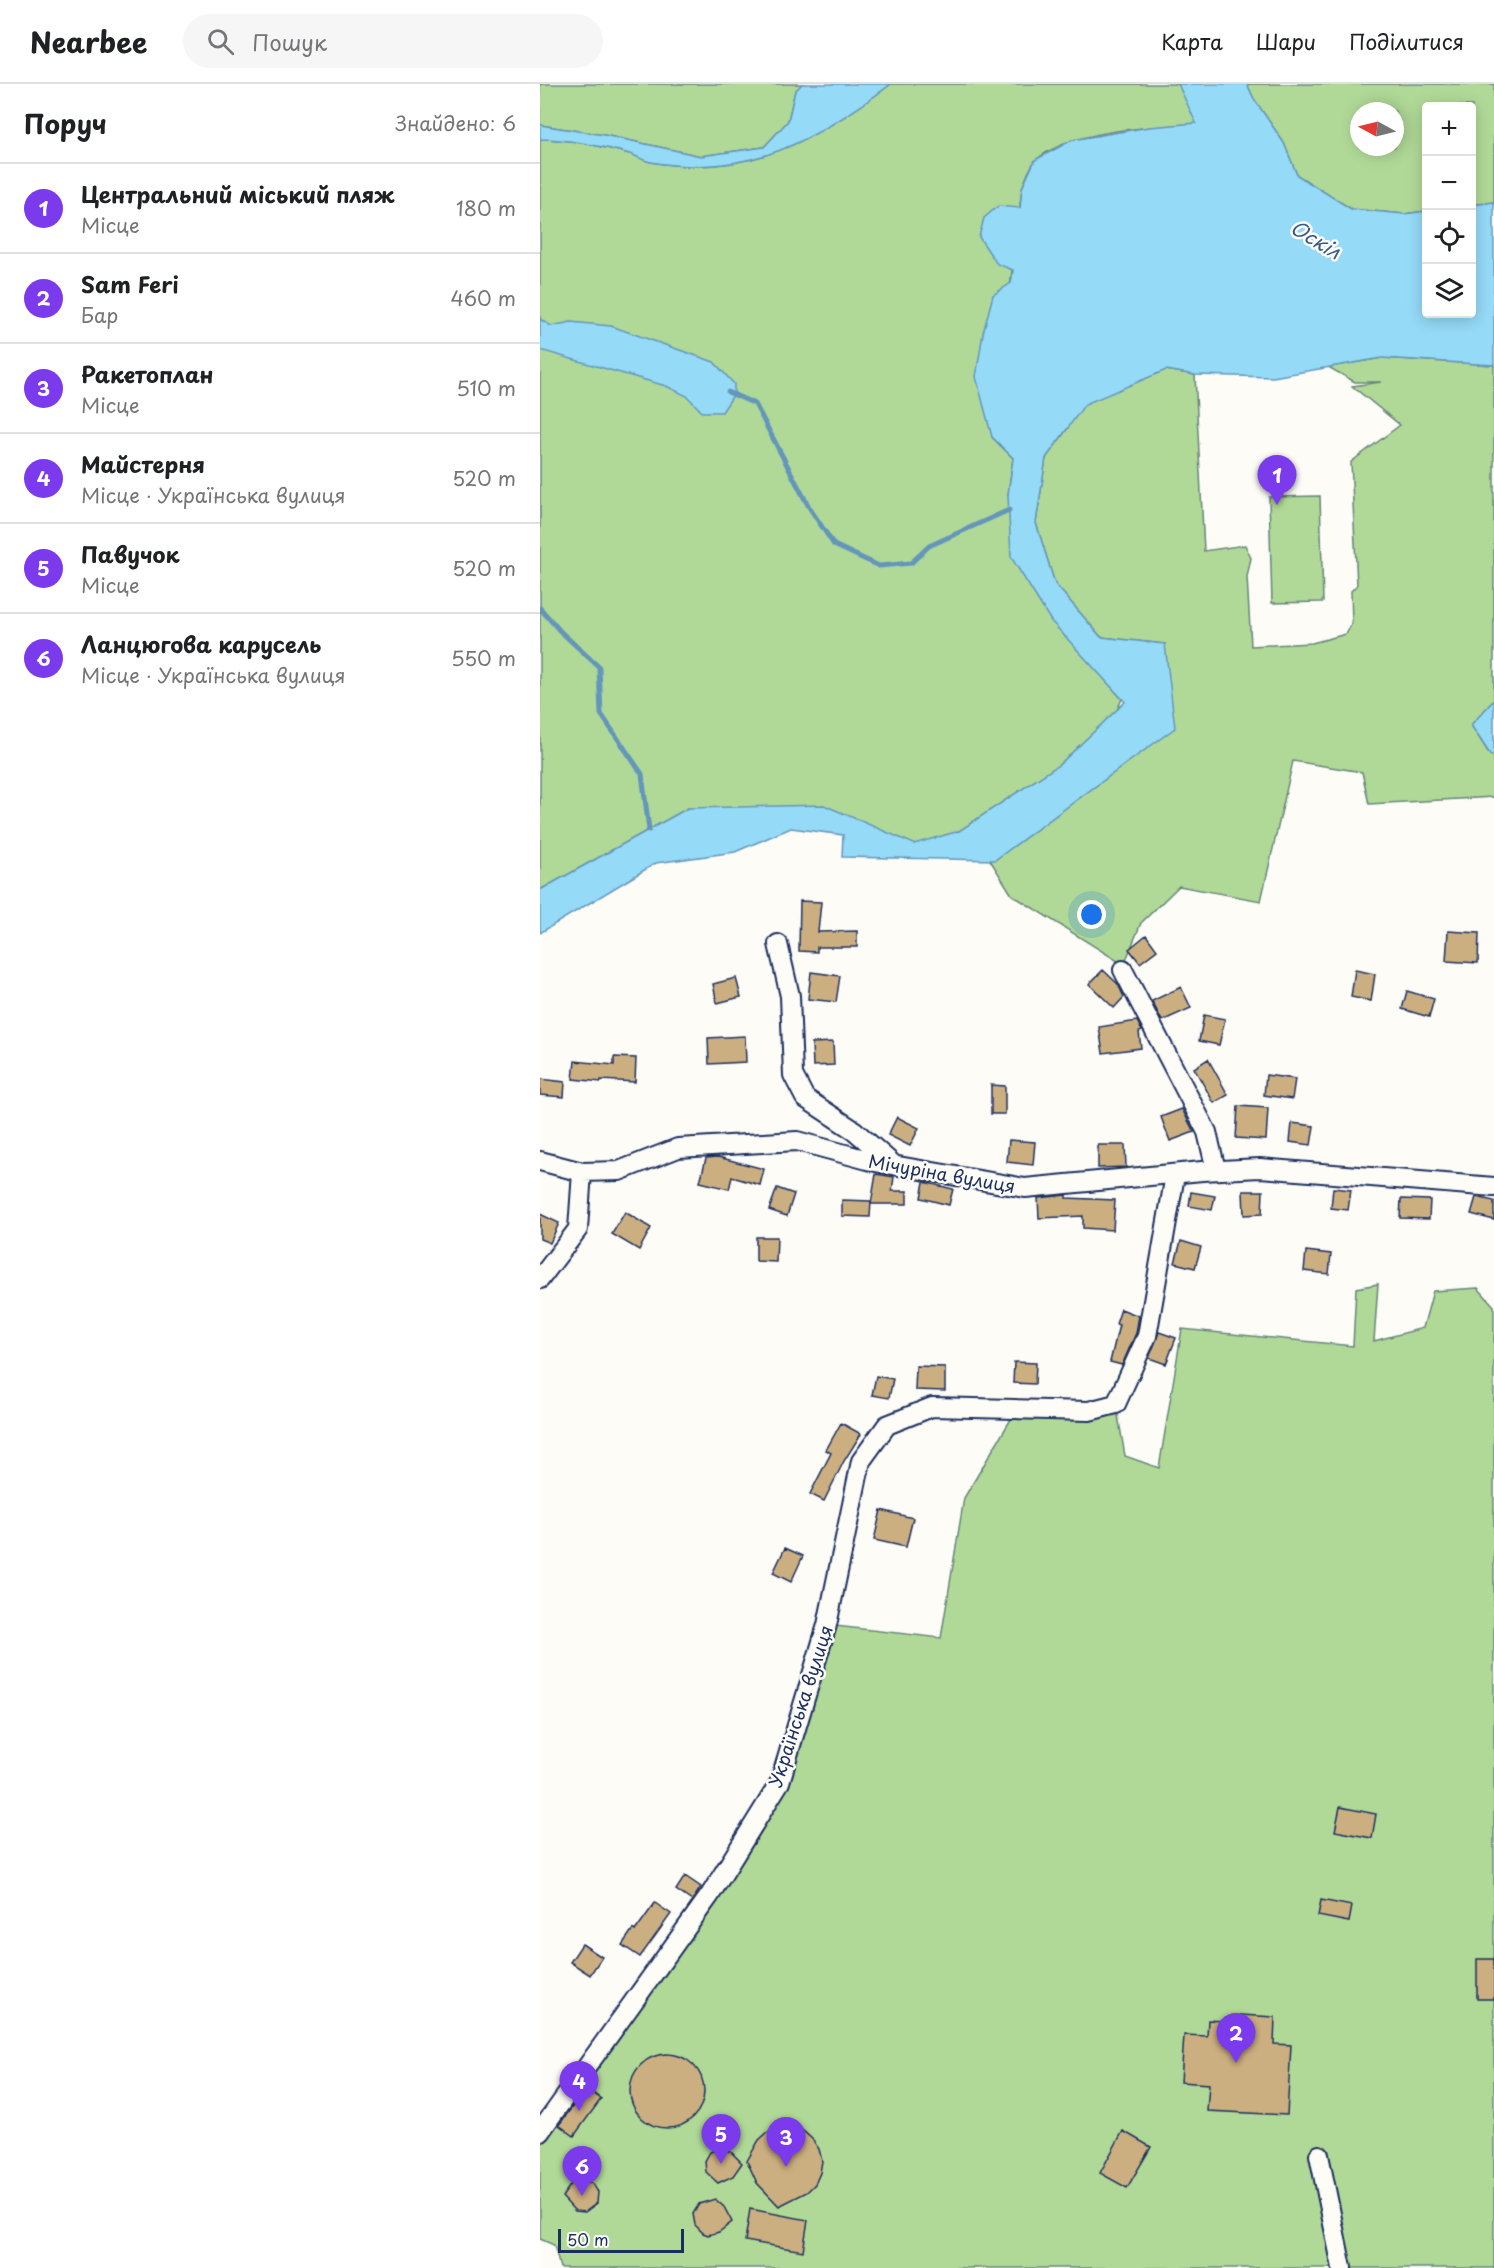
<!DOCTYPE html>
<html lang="uk">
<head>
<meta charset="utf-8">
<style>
  body { margin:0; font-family:"Playpen Sans",sans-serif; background:#f6f6f6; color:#202124 }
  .controls { position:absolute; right:18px; top:18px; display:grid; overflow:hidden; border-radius:6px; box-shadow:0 3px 15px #0003 }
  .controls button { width:54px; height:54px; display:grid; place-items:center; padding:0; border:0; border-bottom:2px solid #e0e0e0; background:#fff; color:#202124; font:30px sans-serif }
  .compass { position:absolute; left:810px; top:18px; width:54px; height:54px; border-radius:50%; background:#fff; box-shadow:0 3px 15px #0003; rotate:277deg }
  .scale { position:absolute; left:18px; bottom:15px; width:126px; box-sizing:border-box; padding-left:6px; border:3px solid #1b2f5e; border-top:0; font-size:16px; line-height:21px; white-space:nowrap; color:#1b2f5e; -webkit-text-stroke:4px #fdfcf7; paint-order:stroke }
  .you { position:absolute; left:552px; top:831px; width:21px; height:21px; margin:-15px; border:4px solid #fff; border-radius:50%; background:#1a73e8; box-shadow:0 0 0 9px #1a73e833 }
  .badge { display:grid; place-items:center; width:39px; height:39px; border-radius:50%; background:#7c3aed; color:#fff; font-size:20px; font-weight:700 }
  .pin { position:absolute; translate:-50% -50px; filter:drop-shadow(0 2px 3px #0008) }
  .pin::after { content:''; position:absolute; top:32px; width:21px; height:18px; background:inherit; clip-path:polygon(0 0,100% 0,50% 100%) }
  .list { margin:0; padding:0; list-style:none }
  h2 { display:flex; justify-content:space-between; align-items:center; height:78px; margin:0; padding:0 24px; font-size:26px }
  h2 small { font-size:20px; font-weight:400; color:#757577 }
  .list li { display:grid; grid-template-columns:39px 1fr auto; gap:18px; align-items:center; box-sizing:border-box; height:90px; padding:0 24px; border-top:2px solid #e0e0e0 }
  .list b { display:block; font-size:22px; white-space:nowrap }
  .list p { margin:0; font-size:20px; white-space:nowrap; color:#757577 }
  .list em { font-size:20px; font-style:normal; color:#757577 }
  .icon { flex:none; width:33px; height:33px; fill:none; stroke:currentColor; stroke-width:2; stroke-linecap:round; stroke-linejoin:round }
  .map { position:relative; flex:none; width:954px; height:2184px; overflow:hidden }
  header { display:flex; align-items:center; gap:36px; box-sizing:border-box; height:84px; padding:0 30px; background:#fff; border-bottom:2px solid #e0e0e0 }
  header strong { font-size:28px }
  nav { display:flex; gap:33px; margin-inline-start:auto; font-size:21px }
  .search { width:420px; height:54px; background:#f6f6f6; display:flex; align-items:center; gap:15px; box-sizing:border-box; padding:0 21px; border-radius:33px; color:#757577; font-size:22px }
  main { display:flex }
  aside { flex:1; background:#fff }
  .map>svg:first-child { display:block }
  .green { fill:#b0d997; stroke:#66847a; stroke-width:1.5; fill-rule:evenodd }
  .water { fill:#95daf7; stroke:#6496ba; stroke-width:1.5 }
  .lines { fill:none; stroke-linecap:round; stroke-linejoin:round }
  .stream { stroke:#6496ba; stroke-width:5 }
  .building { fill:#ccaf81; stroke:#1b2f5e; stroke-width:1.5 }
  .minor-casing { stroke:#1b2f5e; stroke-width:22 }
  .minor { stroke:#fdfcf7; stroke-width:18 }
  .labels { text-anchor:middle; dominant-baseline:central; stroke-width:5; stroke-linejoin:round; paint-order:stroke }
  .street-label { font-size:18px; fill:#1b2f5e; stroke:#fdfcf7 }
  .water-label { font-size:20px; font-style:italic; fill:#3a5a84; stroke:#fdfcf7 }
</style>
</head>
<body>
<header>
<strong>Nearbee</strong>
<div class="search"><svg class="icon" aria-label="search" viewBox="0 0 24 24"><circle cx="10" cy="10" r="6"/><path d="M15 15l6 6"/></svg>Пошук</div>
<nav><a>Карта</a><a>Шари</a><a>Поділитися</a></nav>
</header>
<main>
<aside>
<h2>Поруч<small>Знайдено: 6</small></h2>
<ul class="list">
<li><span class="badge">1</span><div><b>Центральний міський пляж</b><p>Місце</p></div><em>180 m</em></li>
<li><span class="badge">2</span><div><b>Sam Feri</b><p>Бар</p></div><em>460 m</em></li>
<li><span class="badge">3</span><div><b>Ракетоплан</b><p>Місце</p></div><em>510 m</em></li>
<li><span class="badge">4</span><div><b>Майстерня</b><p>Місце · Українська вулиця</p></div><em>520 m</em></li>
<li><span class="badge">5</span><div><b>Павучок</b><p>Місце</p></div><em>520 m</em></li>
<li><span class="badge">6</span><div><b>Ланцюгова карусель</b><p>Місце · Українська вулиця</p></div><em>550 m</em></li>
</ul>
</aside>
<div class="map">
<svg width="954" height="2184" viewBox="0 0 954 2184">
  <rect width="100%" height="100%" fill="#fdfcf7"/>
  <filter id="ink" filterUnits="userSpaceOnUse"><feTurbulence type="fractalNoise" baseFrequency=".0167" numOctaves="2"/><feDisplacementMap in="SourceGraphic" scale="12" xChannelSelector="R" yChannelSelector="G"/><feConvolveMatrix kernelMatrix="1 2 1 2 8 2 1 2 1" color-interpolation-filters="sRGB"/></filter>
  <g filter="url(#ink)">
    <path class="green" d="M 0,0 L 264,0 L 255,7 L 248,37 L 224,63 L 161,72 L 64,51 L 0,41 Z
      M 351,0 L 639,0 L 659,40 C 613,43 534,45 497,75 C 490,81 486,95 482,104 L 452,353 L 473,374 L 468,411 L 514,537 L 582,615 L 577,626 L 520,680 L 419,747 L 372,763 L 337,745 L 148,724 L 0,806 L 0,55 C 30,55 61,62 90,70 C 97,72 104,77 111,78 C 207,95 277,56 351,0 Z
      M 707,0 L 954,0 L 954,118 L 932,121 L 932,22 L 886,22 L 886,127 L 864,130 L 811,125 L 757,91 L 744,59 L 714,15 ZM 819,27 L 855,27 L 855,63 L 819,63 Z
      M 842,274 L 954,281 L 954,616 L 931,641 L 950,671 L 954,670 L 954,713 L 829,720 L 822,688 L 753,677 L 721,817 L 639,802 L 601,839 L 584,881 L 472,811 L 450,776 L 494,744 L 525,714 L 625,560 L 561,553 L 515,500 L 496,439 L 506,374 L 528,344 L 524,337 L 545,320 L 591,296 L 626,286 L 655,291 L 664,467 L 705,461 L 711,474 L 707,493 L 711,562 L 772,559 L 806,550 L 812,539 L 811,507 L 817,501 L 811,378 L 860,341 L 812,302 L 841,298 L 815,298 L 788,283 Z
      M 780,412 L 783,518 L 732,519 L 729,413 Z
      M 838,1200 L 834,1257 L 883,1244 L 893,1207 L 938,1204 L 954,1222 L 954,2184 L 20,2184 L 14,2161 L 0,2155 L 0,2055 L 240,1698 L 287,1541 L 401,1554 L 424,1414 L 477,1325 L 576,1320 L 585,1372 L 619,1384 L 642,1245 L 813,1262 L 816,1204 Z"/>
    <path class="water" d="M 262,0 L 351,0 C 276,56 208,95 111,78 C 104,77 97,72 90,70 C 61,62 30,55 0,55 L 0,41 L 64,51 L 161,72 L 224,63 L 248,37 L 255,7 Z
      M 638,0 L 707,0 L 714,15 L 744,59 L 757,91 L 811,125 L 864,130 L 886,127 L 886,230 L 932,230 L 932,121 L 954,118 L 954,281 L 842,274 L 733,293 L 655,291 L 626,286 L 545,320 L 506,374 L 496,439 L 515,500 L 561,553 L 625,560 L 635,644 L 455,776 L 302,773 L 303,751 L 251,744 L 195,768 L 116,779 L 0,849 L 0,806 L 148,724 L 284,721 L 374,760 L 419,747 L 520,680 L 585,618 L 511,537 L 471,473 L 468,411 L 473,374 L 452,353 L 436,293 L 443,249 L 453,211 L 471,199 L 473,186 L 457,180 L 439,153 L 444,134 L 458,122 L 480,124 L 482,104 L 495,76 L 532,56 L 609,43 L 656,39 Z
      M 0,235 L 11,242 L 31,238 L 71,242 L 174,278 L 194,300 L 194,310 L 182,328 L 162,328 L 147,312 L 126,302 L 0,266 Z
      M 954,616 L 954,670 L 951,672 L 931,641 Z"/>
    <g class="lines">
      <path class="stream" d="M 188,308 L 215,320 L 269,423 L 294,461 L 339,482 L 371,479 L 389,462 L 469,426
        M 0,524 L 20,547 L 59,583 L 61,630 L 102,690 L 109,746"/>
    </g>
    <path class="building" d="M 260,817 L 281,818 L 278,848 L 317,847 L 317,863 L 277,863 L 277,868 L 259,867 Z
      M 908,847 L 939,849 L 938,879 L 906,877 Z
      M 606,851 L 617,866 L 600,879 L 589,865 Z
      M 563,886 L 578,900 L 584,913 L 574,924 L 549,900 Z
      M 815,886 L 835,890 L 831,917 L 811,913 Z
      M 271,888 L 300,892 L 296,918 L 268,915 Z
      M 196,894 L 201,913 L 177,919 L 173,900 Z
      M 641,903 L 651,924 L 622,937 L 612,917 Z
      M 867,907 L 894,915 L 889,933 L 862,925 Z
      M 664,931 L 685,935 L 679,961 L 659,957 Z
      M 597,937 L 602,947 L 599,948 L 601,964 L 563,969 L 559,943 Z
      M 205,952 L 206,978 L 169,980 L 168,954 Z
      M 293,958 L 294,981 L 273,982 L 272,959 Z
      M 74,973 L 96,974 L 95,998 L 61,996 L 61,998 L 33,995 L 35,977 L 74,981 Z
      M 668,975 L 688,1011 L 674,1019 L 654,984 Z
      M 726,991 L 755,995 L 752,1015 L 724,1011 Z
      M 0,995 L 25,998 L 24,1013 L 0,1011 Z
      M 451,1001 L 465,1002 L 465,1030 L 451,1030 Z
      M 698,1022 L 728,1024 L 726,1056 L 696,1054 Z
      M 642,1025 L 654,1048 L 630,1057 L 621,1033 Z
      M 357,1033 L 379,1044 L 370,1062 L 348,1051 Z
      M 752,1039 L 774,1042 L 771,1061 L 750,1058 Z
      M 469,1056 L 495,1058 L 493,1081 L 467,1078 Z
      M 558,1061 L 585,1061 L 586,1083 L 558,1084 Z
      M 178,1073 L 224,1085 L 220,1101 L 192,1093 L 189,1105 L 160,1098 L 166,1074 Z
      M 336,1090 L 354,1093 L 352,1107 L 367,1107 L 367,1120 L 331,1120 Z
      M 384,1098 L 413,1105 L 409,1121 L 381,1114 Z
      M 237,1104 L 254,1110 L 247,1132 L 229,1126 Z
      M 793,1104 L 811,1106 L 808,1126 L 791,1124 Z
      M 703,1107 L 723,1107 L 722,1130 L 704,1131 Z
      M 651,1108 L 675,1112 L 672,1126 L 649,1122 Z
      M 526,1111 L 526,1114 L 575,1116 L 573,1146 L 543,1144 L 543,1132 L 499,1134 L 498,1114 Z
      M 936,1113 L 954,1117 L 954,1136 L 931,1130 Z
      M 861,1115 L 890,1116 L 889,1135 L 860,1134 Z
      M 302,1116 L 331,1117 L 330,1133 L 302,1132 Z
      M 85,1128 L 111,1144 L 99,1166 L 72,1150 Z
      M 0,1130 L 19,1139 L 10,1159 L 0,1155 Z
      M 216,1153 L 237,1153 L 236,1178 L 216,1177 Z
      M 641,1157 L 661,1163 L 655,1184 L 635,1179 Z
      M 766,1167 L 791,1170 L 789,1190 L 764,1187 Z
      M 581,1225 L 599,1232 L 596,1249 L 582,1281 L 570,1278 L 579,1241 L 576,1240 Z
      M 619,1248 L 636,1254 L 626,1280 L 609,1274 Z
      M 474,1278 L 496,1279 L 495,1300 L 473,1299 Z
      M 376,1282 L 405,1283 L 405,1307 L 375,1306 Z
      M 336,1292 L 353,1295 L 349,1314 L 332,1311 Z
      M 301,1339 L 321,1350 L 304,1377 L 284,1417 L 270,1410 L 291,1369 L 286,1366 Z
      M 341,1426 L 373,1434 L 366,1463 L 334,1456 Z
      M 245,1464 L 263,1472 L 251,1498 L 233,1489 Z
      M 800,1723 L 836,1730 L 832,1754 L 795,1747 Z
      M 145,1792 L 161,1803 L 152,1817 L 136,1806 Z
      M 781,1816 L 812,1822 L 809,1838 L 778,1832 Z
      M 115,1819 L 131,1830 L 100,1873 L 82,1861 L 93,1845 L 95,1847 Z
      M 42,1860 L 62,1873 L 50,1891 L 30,1878 Z
      M 937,1875 L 954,1875 L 954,1915 L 937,1915 Z
      M 700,1931 L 735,1933 L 734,1960 L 751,1961 L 747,2031 L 667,2027 L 669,2000 L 641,1998 L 644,1951 L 667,1952 L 668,1936 L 699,1938 Z
      M90 2007a37 37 0 1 1 74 0a37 37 0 1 1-74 0Z
      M 46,2004 L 61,2015 L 34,2052 L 19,2041 Z
      M 251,2043 L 263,2047 L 272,2055 L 279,2065 L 282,2077 L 280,2089 L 275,2100 L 267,2108 L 239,2122 L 217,2099 L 207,2077 L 219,2056 L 228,2048 L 239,2044 Z
      M 583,2047 L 611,2063 L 587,2104 L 560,2089 Z
      M 181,2064 L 191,2068 L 202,2079 L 193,2092 L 178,2099 L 166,2088 L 165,2077 L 170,2068 Z
      M 41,2096 L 52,2099 L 58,2108 L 57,2119 L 45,2128 L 35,2127 L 22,2113 L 31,2100 Z
      M 175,2115 L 184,2123 L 192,2138 L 179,2148 L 168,2151 L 163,2149 L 155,2141 L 153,2130 L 159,2120 Z
      M 210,2125 L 268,2136 L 263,2167 L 205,2157 Z"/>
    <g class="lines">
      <g class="minor-casing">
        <path id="minor" d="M 238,860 L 250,912 L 253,991 L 265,1014 L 315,1047 L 354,1081
          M 583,886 L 667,1048 L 676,1086
          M 0,1077 L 42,1088 L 79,1087 L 138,1064 L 257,1057 L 335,1078 L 485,1104 L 662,1087 L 720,1084 L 954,1103
          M 0,1195 L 38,1145 L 42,1088
          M 0,2048 L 170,1811 L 240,1698 L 287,1541 L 321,1377 L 347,1341 L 392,1323 L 549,1327 L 576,1320 L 607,1252 L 635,1091
          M 779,2071 L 802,2184"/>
      </g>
      <use href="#minor" class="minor"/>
    </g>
  </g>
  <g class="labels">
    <g class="street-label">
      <text transform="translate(402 1089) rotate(10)">Мічуріна вулиця</text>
      <text transform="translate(260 1622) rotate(-72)">Українська вулиця</text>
    </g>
    <g class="water-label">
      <text transform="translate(776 155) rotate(31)">Оскіл</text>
    </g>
  </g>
</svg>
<div class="controls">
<button>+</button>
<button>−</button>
<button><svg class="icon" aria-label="locate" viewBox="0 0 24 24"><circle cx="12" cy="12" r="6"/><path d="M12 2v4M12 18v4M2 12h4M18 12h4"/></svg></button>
<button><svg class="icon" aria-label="layers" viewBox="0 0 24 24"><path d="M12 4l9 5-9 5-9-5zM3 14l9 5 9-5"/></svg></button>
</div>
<svg class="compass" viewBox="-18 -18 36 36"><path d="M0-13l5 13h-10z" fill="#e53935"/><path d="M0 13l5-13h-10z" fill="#757577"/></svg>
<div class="scale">50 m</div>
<div class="you"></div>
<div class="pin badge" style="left:737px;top:421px">1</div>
<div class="pin badge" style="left:696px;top:1979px">2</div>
<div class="pin badge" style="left:246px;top:2083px">3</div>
<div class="pin badge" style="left:39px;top:2027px">4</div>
<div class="pin badge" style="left:181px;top:2080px">5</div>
<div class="pin badge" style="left:42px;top:2112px">6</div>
</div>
</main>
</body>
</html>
